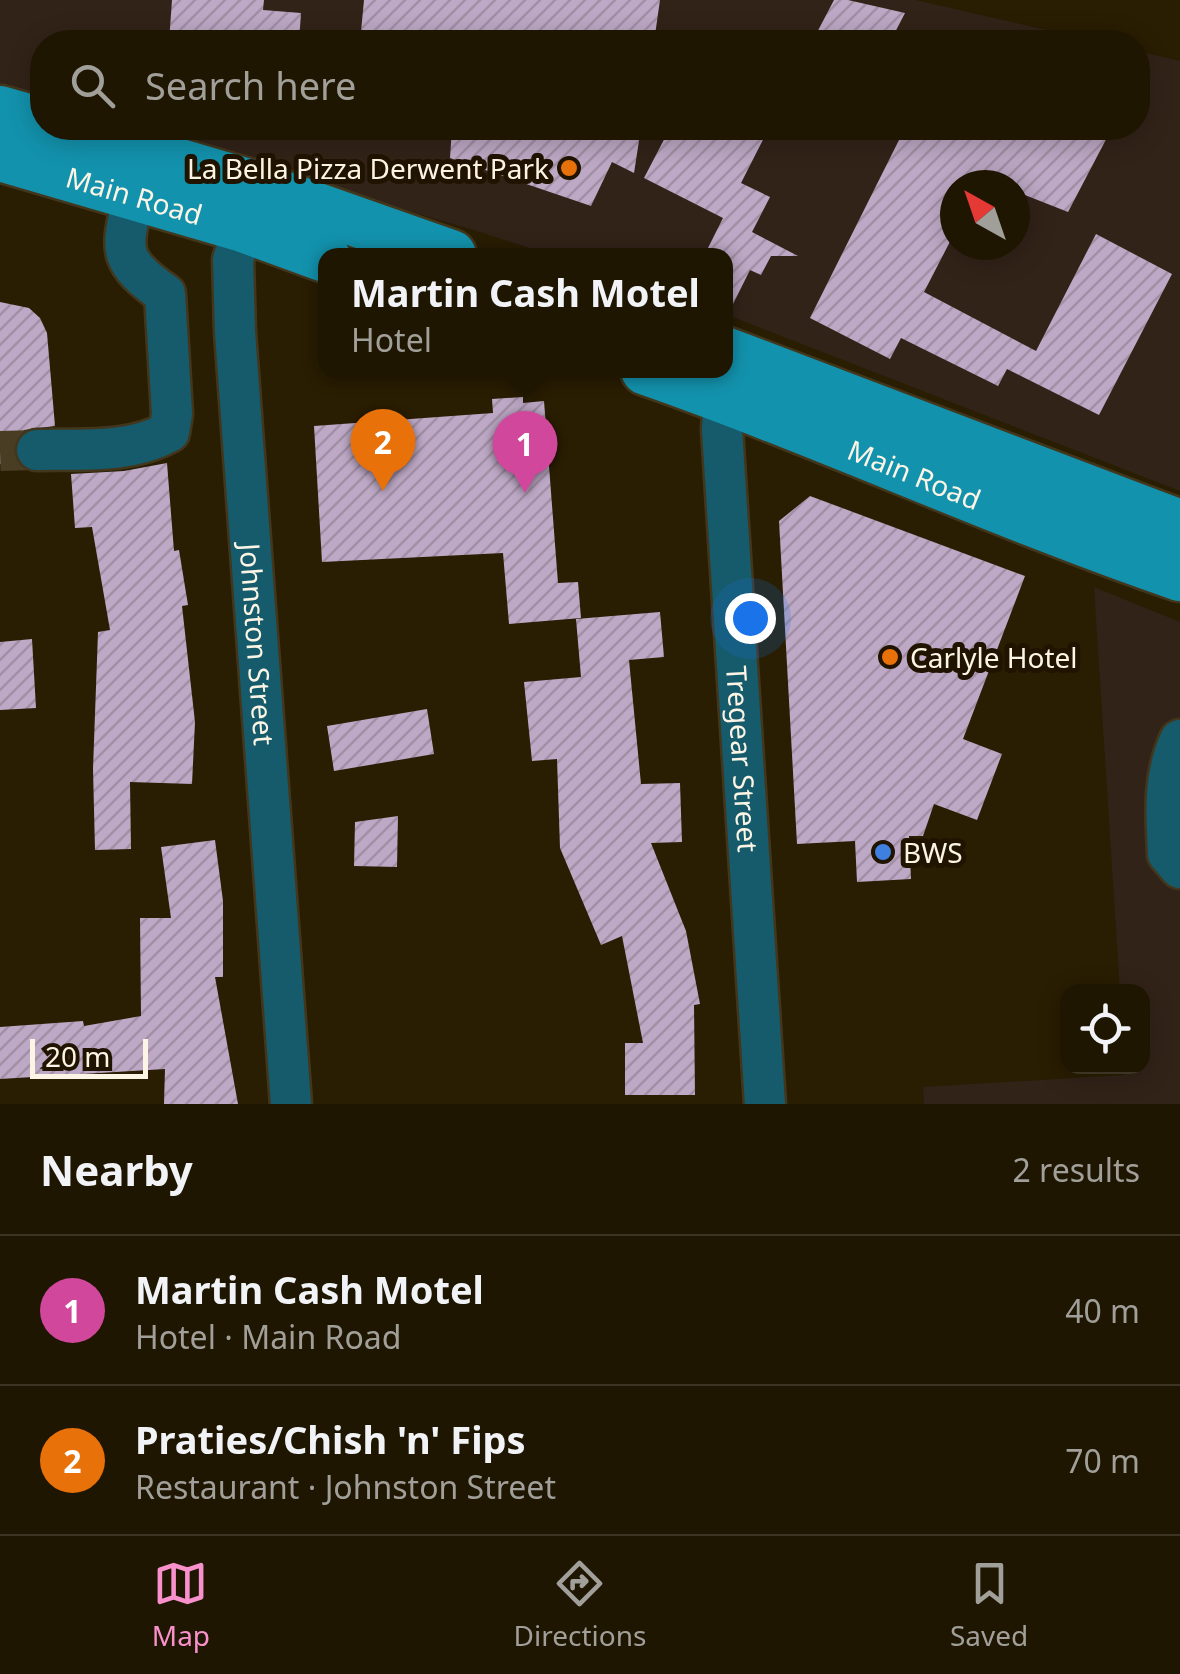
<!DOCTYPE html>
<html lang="en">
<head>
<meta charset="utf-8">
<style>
  body { margin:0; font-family:"Noto Sans",sans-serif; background:#2c2311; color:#f1f3f6 }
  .controls { position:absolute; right:30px; bottom:30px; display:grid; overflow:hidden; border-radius:20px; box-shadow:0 5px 25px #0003 }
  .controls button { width:90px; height:90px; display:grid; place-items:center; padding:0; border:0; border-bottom:2px solid #3c3524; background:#1f1602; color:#f1f3f6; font:50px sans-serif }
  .compass { position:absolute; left:940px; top:170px; width:90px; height:90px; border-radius:50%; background:#1f1602; box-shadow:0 5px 25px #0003; rotate:320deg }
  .scale { position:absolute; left:30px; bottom:25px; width:118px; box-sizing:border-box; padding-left:10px; border:5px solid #fcf4e4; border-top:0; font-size:28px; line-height:35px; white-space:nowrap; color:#fcf4e4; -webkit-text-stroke:8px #201400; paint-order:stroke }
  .you { position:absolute; left:750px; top:618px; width:35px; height:35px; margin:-25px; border:8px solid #fff; border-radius:50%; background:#1a73e8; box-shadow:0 0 0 15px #1a73e833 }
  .badge { display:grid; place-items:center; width:65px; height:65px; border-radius:50%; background:#f890cb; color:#fff; font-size:32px; font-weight:700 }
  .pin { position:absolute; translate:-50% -82px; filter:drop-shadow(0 2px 5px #0008) }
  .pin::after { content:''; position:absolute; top:52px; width:35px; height:30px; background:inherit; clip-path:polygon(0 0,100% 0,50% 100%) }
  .popup { position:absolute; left:318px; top:248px; width:415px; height:130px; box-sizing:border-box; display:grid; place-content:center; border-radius:20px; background:#1f1602; filter:drop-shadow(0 2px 8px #0005); font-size:32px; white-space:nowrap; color:#a19f99 }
  .popup b { font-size:38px; color:#f1f3f6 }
  .popup::after { content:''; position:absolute; left:50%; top:100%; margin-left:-20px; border:20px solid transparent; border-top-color:#1f1602 }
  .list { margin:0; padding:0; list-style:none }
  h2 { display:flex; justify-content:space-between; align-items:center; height:130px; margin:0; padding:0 40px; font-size:42px }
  h2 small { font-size:32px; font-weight:400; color:#a19f99 }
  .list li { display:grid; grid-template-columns:65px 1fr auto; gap:30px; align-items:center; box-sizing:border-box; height:150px; padding:0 40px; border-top:2px solid #3c3524 }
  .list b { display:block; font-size:38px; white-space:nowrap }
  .list p { margin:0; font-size:32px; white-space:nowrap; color:#a19f99 }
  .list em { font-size:32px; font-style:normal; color:#a19f99 }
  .icon { flex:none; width:55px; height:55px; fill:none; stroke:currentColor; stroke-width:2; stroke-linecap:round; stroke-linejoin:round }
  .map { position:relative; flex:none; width:1180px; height:1104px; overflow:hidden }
  .search { position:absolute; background:#1f1602; box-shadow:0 5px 25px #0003; left:30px; right:30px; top:30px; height:110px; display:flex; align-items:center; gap:25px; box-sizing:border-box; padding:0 35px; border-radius:40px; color:#a19f99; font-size:38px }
  .sheet { height:430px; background:#1f1602 }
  nav { display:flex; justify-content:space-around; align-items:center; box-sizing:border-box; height:140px; border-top:2px solid #3c3524; background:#1f1602; font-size:28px; color:#a19f99 }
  nav a { display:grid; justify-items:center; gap:5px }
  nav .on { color:#f890cb }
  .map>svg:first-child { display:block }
  .commercial { fill:#322318; fill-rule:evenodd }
  .building { fill:url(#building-hatch) }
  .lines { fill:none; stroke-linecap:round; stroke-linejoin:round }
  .minor-tunnel { stroke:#493d24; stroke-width:40; stroke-dasharray:40 20; stroke-linecap:butt }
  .minor-casing { stroke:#42371d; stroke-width:45 }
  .major-casing { stroke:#42371d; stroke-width:55 }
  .minor { stroke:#165b6b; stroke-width:40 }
  .major { stroke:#1392ad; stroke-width:50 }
  .food-dot { fill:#e8710a; stroke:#201400; stroke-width:4 }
  .shop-dot { fill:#3f7fe0; stroke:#201400; stroke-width:4 }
  .labels { text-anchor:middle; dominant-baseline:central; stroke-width:10; stroke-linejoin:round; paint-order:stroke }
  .poi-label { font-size:28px; fill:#fcf4e4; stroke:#201400; text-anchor:start }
  .street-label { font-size:28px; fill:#fcf4e4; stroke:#201400 }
</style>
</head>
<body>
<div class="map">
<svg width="1180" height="1104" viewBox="0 0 1180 1104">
  <defs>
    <pattern id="building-hatch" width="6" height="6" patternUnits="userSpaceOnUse" patternTransform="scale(2.5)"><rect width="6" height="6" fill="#bda8c5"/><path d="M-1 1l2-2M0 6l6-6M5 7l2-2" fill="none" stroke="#a190a5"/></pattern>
  </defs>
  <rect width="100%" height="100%" fill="#291d02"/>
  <path class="commercial" d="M 0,0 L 916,0 L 1099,42 L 42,42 L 42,103 L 0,91 Z
    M 1138,51 L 1180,61 L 1180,491 L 725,314 L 725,255 L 551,255 L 474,230 L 125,128 L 1138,128 ZM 955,185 L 1015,185 L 1015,245 L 955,245 Z
    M 1094,587 L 1180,622 L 1180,1104 L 924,1104 L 923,1087 L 1124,1075 L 1124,1067 L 1142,1066 L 1142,992 L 1120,991 Z"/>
  <path class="building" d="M 172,0 L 264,0 L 263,10 L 301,13 L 299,42 L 169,42 Z
    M 364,0 L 660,0 L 654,42 L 360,42 Z
    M 834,0 L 848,0 L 905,13 L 890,42 L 812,42 Z
    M 452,128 L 641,128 L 634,173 L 612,162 L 591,206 L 450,158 Z
    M 670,128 L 769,128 L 741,183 L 770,197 L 752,232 L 798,256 L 771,256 L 761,275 L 750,270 L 725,320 L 725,256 L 704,256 L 723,218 L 644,178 Z
    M 905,128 L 1112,128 L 1068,212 L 1015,191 L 1015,185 L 955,185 L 955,232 L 924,292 L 1036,351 L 1096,234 L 1172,274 L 1099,415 L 1007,369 L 998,386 L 901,338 L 890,359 L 810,318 Z
    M 0,302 L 29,308 L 40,318 L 47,333 L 55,426 L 24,430 L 16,439 L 13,449 L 17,463 L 0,464 Z
    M 523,397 L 523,403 L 544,401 L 558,583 L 578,582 L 581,618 L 509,624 L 503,553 L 322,562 L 314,426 L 493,413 L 492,399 Z
    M 167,463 L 174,551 L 179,550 L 188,605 L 182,606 L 195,722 L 192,784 L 130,782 L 131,849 L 95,850 L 93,769 L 98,632 L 110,630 L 92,527 L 75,528 L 71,474 L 124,471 Z
    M 810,496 L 1025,576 L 963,739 L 1002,754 L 977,820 L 934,804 L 923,836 L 909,836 L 911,879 L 857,882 L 855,841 L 797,844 L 779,521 Z
    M 660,612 L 664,657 L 629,660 L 641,784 L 680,783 L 682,842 L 651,843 L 686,931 L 700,1004 L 694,1005 L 695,1095 L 625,1095 L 625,1043 L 643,1043 L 622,936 L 601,945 L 560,848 L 557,759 L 532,761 L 524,682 L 581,677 L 576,619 Z
    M 32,639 L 36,708 L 0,710 L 0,642 Z
    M 427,709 L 434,754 L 334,771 L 327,726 Z
    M 398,816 L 397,867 L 354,866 L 355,822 Z
    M 215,840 L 223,901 L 223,977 L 215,977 L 238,1104 L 164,1104 L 165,1069 L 0,1079 L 0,1027 L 83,1021 L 84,1026 L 141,1016 L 140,918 L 171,918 L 161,847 Z"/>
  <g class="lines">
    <path class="minor-tunnel" d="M 0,451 L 37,450"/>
    <g class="minor-casing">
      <g id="minor">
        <path id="s1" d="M 252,198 L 233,260 L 235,332 L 291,1104"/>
        <path id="s2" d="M 735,372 L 724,398 L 722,430 L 765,1104"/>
        <path d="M 37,450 C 81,449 129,454 169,432 L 172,414 L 165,294 C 115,259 122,249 134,194"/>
        <path d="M 1180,740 C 1163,777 1166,813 1168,854 L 1180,868"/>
      </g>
    </g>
    <g class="major-casing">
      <g id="major">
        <path d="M 0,111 L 42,123"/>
        <path d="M 57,128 L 255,186 L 451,255"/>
        <path id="s3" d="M 0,156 L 243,227 L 325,257"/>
        <path d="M 725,352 L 1180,525"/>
        <path id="s4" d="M 646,370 C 826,433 999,514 1180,576"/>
      </g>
    </g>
    <use href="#minor" class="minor"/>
    <use href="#major" class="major"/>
  </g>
  <g class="food-dot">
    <circle cx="569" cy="168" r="10"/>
    <circle cx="890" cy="657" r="10"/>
  </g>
  <circle class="shop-dot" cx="883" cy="852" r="10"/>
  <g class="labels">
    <g class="poi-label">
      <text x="549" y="168" text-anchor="end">La Bella Pizza Derwent Park</text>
      <text x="910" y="657">Carlyle Hotel</text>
      <text x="903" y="852">BWS</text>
    </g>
    <g class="street-label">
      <text stroke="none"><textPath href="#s3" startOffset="140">Main Road</textPath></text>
      <text stroke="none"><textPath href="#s4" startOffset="288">Main Road</textPath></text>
      <text stroke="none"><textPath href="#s1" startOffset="450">Johnston Street</textPath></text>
      <text stroke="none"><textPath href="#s2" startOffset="390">Tregear Street</textPath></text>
    </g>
  </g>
</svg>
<div class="controls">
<button><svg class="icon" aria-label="locate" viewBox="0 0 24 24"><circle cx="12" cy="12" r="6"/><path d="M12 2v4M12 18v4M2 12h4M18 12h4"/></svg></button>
</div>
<svg class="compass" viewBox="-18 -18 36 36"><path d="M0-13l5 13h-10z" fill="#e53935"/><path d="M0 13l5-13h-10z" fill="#a19f99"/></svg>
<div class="scale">20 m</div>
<div class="you"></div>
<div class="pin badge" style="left:525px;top:493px;background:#d1479c">1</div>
<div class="popup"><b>Martin Cash Motel</b>Hotel</div>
<div class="pin badge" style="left:383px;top:491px;background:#e8710a">2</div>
<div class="search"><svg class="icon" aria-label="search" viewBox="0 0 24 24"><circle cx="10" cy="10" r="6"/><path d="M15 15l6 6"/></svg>Search here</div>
</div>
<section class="sheet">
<h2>Nearby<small>2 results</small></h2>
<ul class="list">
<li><span class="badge" style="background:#d1479c">1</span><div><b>Martin Cash Motel</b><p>Hotel · Main Road</p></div><em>40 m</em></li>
<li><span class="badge" style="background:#e8710a">2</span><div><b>Praties/Chish 'n' Fips</b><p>Restaurant · Johnston Street</p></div><em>70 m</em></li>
</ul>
</section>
<nav>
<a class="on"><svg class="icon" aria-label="map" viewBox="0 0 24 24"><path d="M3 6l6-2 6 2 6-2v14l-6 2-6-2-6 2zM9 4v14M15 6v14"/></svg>Map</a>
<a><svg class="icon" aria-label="directions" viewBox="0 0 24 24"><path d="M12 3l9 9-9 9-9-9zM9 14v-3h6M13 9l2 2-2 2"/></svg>Directions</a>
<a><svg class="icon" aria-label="saved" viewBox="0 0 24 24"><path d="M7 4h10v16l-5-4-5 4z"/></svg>Saved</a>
</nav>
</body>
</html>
